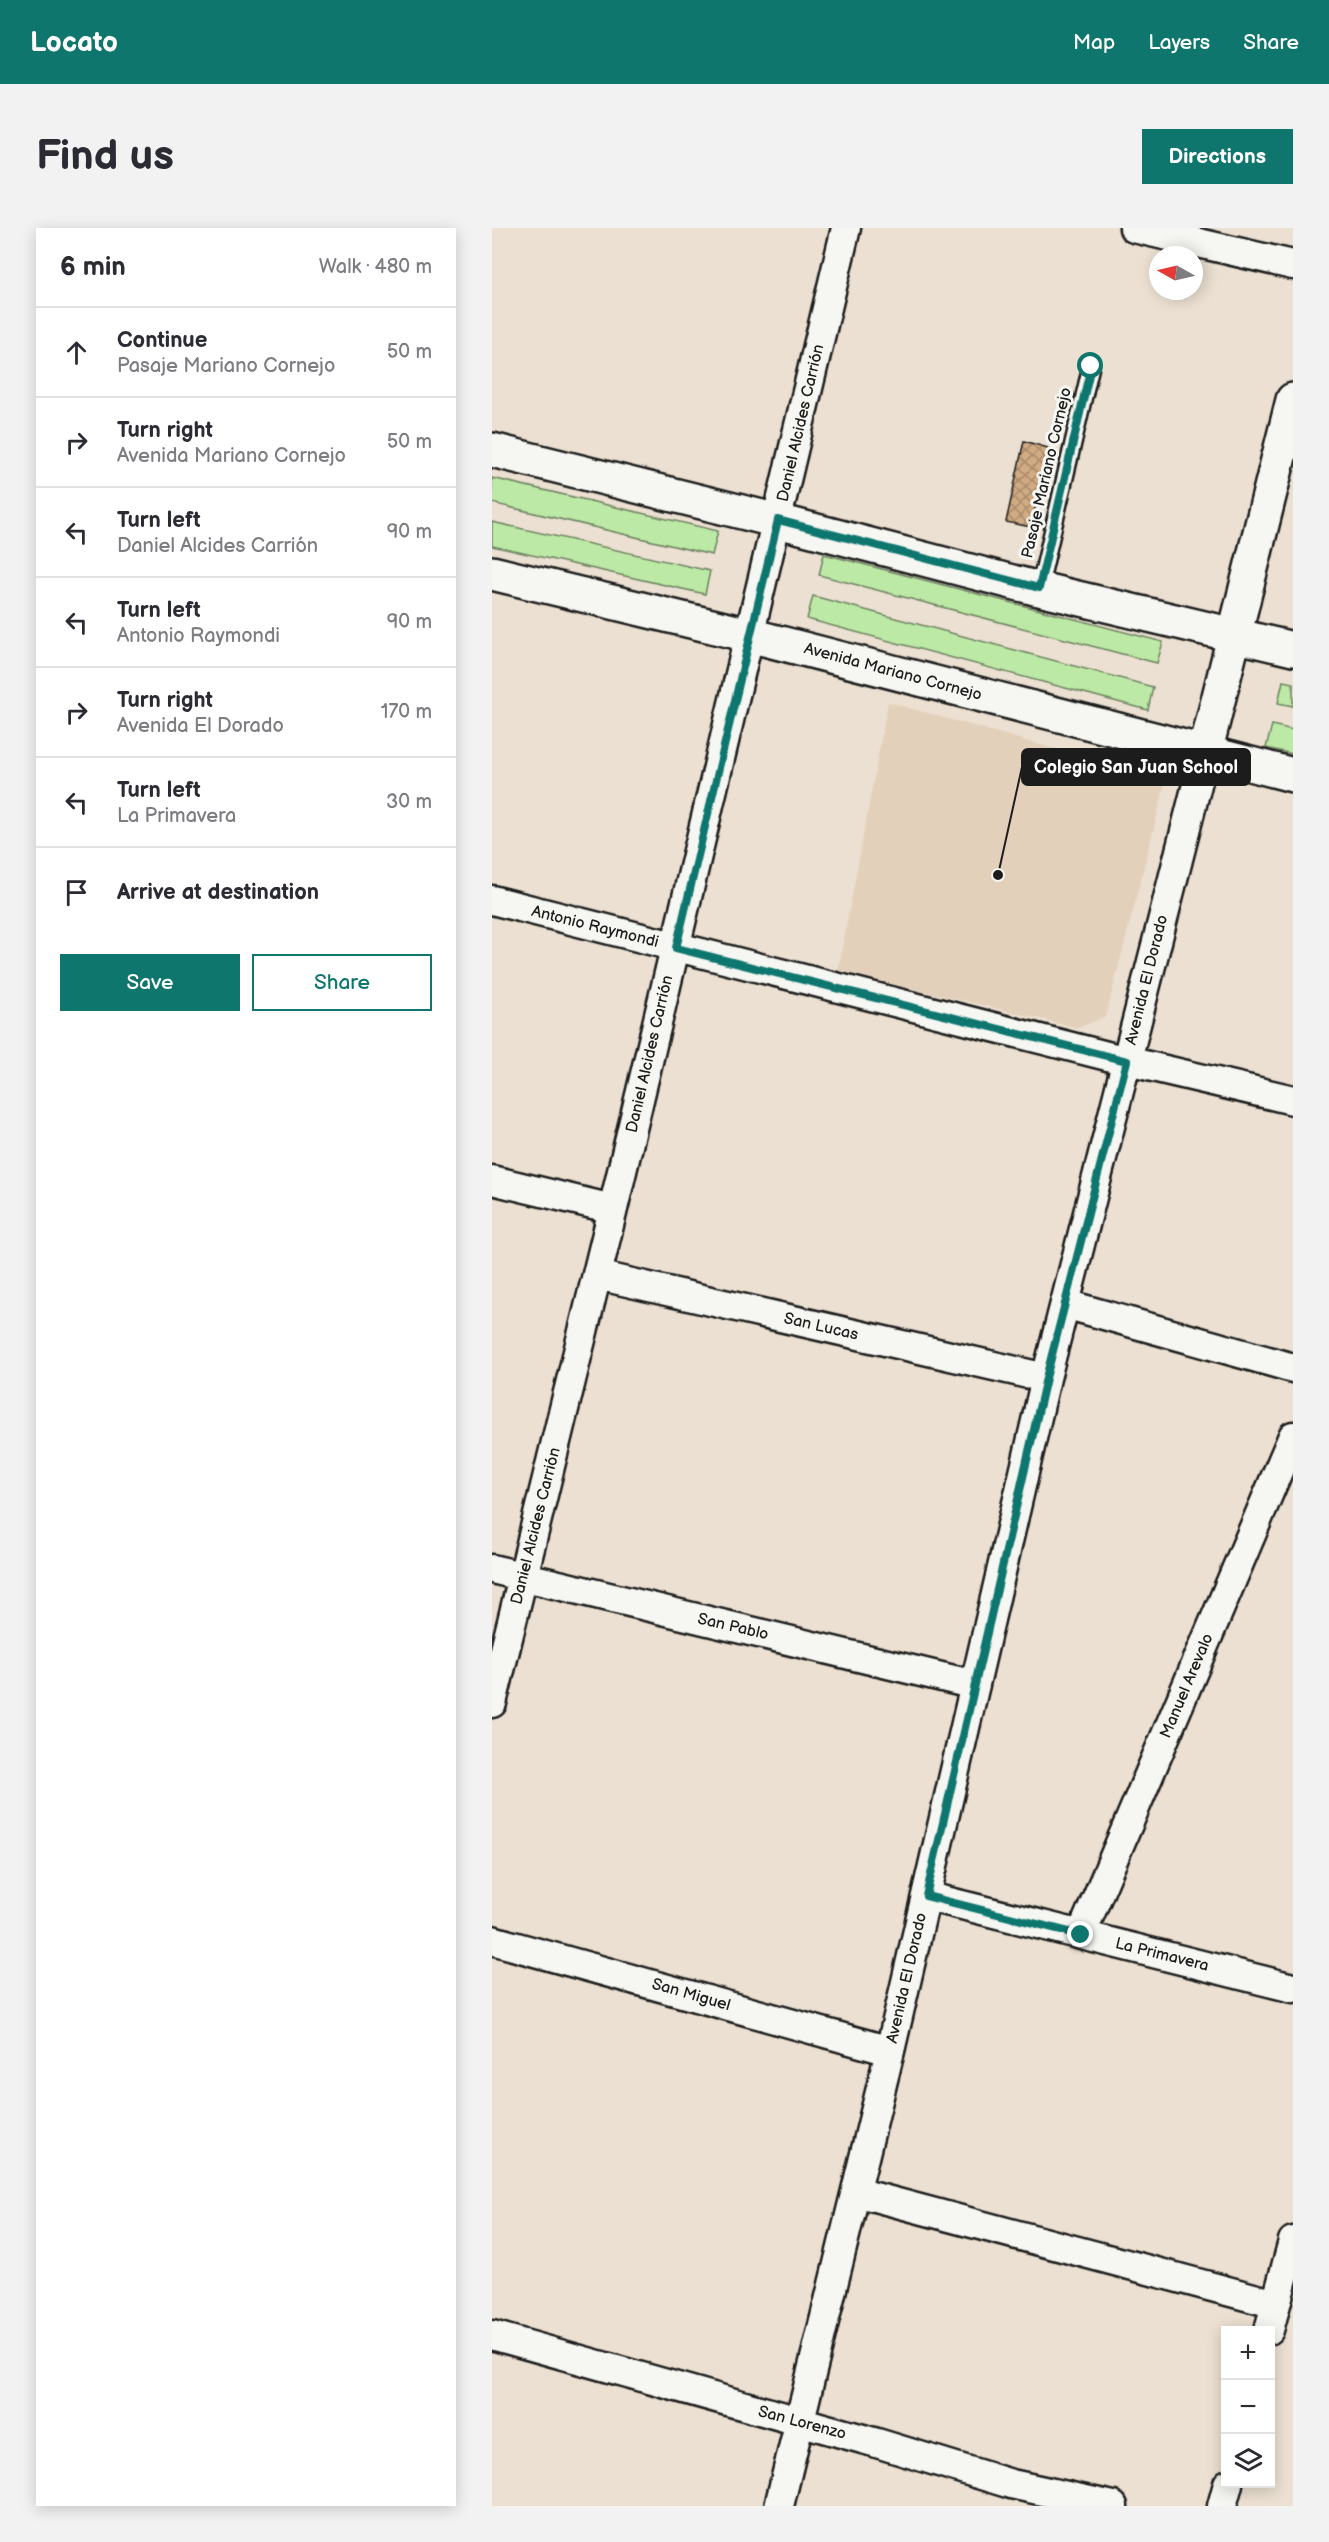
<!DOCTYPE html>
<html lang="en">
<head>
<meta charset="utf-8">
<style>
  body { margin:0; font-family:"Balsamiq Sans",sans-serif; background:#f2f2f3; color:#2b2b33 }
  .controls { position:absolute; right:18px; bottom:18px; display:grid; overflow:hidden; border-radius:0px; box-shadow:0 3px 15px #0003 }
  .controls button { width:54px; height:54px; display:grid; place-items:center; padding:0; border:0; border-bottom:2px solid #e1e1e2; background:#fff; color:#2b2b33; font:30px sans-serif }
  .compass { position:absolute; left:657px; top:18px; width:54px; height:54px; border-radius:50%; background:#fff; box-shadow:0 3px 15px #0003; rotate:278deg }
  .stop { position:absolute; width:18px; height:18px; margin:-14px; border:4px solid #0f766e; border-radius:50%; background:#fff }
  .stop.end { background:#0f766e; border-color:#fff; box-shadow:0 2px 6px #0008 }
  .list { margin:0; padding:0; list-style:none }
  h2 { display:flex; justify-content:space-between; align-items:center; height:78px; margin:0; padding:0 24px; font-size:26px }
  h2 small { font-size:20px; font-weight:400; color:#7c7c81 }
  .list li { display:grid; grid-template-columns:39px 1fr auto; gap:18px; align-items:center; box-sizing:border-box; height:90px; padding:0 24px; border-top:2px solid #e1e1e2 }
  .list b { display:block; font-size:22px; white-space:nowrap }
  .list p { margin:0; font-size:20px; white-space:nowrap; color:#7c7c81 }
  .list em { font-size:20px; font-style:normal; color:#7c7c81 }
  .actions { display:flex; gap:12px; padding:18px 24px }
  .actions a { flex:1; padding:14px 0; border:2px solid #0f766e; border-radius:0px; text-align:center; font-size:21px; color:#0f766e }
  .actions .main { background:#0f766e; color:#fff }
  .icon { flex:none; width:33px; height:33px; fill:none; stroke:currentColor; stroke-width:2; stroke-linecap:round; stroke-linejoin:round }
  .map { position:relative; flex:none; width:801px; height:2278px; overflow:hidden; border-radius:0px }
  header { display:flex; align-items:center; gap:36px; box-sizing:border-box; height:84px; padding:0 30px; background:#0f766e; color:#fff }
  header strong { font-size:28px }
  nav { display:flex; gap:33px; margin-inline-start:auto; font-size:21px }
  .intro { display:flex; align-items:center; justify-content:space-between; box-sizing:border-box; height:144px; padding:0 36px }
  h1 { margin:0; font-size:42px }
  .button { padding:15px 27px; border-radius:0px; background:#0f766e; color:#fff; font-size:21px; font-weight:700 }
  main { display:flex; gap:36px; padding:0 36px }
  aside { flex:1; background:#fff; border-radius:0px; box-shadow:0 3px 15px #0003 }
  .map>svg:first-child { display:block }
  .built { fill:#e3d0ba }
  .green { fill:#bde9a6; stroke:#6c8261; stroke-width:1.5 }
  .building { fill:url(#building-cross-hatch); stroke:#1c1c1c; stroke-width:1.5 }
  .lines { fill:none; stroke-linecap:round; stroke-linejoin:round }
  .service-casing { stroke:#1c1c1c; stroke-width:20 }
  .minor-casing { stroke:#1c1c1c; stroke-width:33 }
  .tertiary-casing { stroke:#1c1c1c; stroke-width:38 }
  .service { stroke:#f6f6f2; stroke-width:15 }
  .minor { stroke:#f6f6f2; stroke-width:28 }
  .tertiary { stroke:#f6f6f2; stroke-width:33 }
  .route { stroke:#0f766e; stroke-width:8 }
  .labels { text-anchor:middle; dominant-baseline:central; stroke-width:6; stroke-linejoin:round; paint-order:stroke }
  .street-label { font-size:16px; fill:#1c1c1c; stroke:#f6f6f2 }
  .leader { fill:none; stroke:#1c1c1c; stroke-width:2 }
  .callout-dot { fill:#1c1c1c; stroke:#f6f6f2; stroke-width:2 }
  .callout { fill:#1c1c1c; stroke:#1c1c1c; stroke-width:2 }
  .callout-label { font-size:18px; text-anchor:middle; font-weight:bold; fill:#fff }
</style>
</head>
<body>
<header>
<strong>Locato</strong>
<nav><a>Map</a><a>Layers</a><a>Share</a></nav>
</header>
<div class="intro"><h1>Find us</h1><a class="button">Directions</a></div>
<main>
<aside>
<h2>6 min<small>Walk · 480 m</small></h2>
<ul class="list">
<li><svg class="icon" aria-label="ahead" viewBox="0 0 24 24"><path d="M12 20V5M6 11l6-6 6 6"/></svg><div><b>Continue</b><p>Pasaje Mariano Cornejo</p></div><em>50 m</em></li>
<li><svg class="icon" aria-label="right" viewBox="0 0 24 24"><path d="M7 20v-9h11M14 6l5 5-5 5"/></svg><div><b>Turn right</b><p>Avenida Mariano Cornejo</p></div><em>50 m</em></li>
<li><svg class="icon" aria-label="left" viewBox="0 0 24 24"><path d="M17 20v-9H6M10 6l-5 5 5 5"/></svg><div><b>Turn left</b><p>Daniel Alcides Carrión</p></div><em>90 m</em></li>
<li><svg class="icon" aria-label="left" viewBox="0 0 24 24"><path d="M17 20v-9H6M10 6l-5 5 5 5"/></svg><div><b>Turn left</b><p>Antonio Raymondi</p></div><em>90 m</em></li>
<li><svg class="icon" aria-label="right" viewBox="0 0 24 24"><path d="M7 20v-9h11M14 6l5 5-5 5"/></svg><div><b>Turn right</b><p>Avenida El Dorado</p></div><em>170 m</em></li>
<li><svg class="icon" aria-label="left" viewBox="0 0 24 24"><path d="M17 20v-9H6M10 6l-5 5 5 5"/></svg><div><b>Turn left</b><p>La Primavera</p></div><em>30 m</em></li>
<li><svg class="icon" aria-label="arrive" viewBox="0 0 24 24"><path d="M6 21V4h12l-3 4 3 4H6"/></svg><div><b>Arrive at destination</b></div></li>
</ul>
<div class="actions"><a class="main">Save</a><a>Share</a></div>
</aside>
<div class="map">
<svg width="801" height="2278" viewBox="0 0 801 2278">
  <defs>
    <pattern id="building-cross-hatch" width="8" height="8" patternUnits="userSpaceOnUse" patternTransform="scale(1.5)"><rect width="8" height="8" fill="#d1ab83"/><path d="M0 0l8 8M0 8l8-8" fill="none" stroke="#a98a6a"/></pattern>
  </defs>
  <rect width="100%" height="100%" fill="#ebe0d1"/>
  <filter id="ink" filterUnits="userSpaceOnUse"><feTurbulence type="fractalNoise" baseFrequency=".0167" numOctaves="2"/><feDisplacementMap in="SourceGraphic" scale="12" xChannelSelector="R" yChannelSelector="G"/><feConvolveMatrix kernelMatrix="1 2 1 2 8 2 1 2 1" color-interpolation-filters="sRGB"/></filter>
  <g filter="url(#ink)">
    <path class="built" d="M 396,474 L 674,552 L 614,788 L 587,800 L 346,743 Z"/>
    <path class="green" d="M 0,250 L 226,303 L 220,327 L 0,275 Z
      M 0,294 L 218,343 L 213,366 L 0,318 Z
      M 332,326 L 671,414 L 665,435 L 327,347 Z
      M 321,368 L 661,459 L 656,482 L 315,391 Z
      M 791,453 L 801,455 L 801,478 L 786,475 Z
      M 780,497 L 801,502 L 801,526 L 774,520 Z"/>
    <path class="building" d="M 532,213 L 556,220 L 539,299 L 514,294 Z"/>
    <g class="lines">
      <g class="service-casing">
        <path id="service" d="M 547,361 L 599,138"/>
      </g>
      <g class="minor-casing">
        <path id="minor" d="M 642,0 L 801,37
          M 0,672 L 635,833 L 801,872
          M 0,952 L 121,981
          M 105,1047 L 554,1150
          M 573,1076 L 801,1140
          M 0,1341 L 483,1457
          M 0,1475 L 121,981 L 354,0
          M 434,1668 L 801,1760
          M 589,1707 L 801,1208
          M 0,1712 L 398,1823
          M 364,1964 L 784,2076
          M 777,2102 L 801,2013
          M 0,2107 L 385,2215 L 519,2256 L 621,2278
          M 287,2278 L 398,1823 L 554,1150 L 713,525
          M 730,2278 L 736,2256"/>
      </g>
      <g class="tertiary-casing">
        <path id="tertiary" d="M 0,222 L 286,293 L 547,361 L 801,421
          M 0,345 L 257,407 L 801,547
          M 713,525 L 801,172"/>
      </g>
      <use href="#service" class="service"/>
      <use href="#minor" class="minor"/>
      <use href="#tertiary" class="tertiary"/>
    </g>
  </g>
  <g class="lines" filter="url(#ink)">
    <path class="route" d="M 589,1707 L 434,1668 L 554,1150 L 635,833 L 184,720 L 286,292 L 547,360 L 599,138"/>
  </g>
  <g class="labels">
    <g class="street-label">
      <text transform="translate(309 195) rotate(-77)">Daniel Alcides Carrión</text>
      <text transform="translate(555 245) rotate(-77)">Pasaje Mariano Cornejo</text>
      <text transform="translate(401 444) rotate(15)">Avenida Mariano Cornejo</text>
      <text transform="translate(103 699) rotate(14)">Antonio Raymondi</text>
      <text transform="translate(655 752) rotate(-76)">Avenida El Dorado</text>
      <text transform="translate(158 826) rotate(-77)">Daniel Alcides Carrión</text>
      <text transform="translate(329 1099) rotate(13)">San Lucas</text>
      <text transform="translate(44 1298) rotate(-76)">Daniel Alcides Carrión</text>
      <text transform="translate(241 1399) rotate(13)">San Pablo</text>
      <text transform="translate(695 1458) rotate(-67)">Manuel Arevalo</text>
      <text transform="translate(670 1727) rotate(14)">La Primavera</text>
      <text transform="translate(415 1750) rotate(-77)">Avenida El Dorado</text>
      <text transform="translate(199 1767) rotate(16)">San Miguel</text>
      <text transform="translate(310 2195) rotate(15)">San Lorenzo</text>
    </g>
  </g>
  <path class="leader" d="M506 647L530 539"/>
  <circle class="callout-dot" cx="506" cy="647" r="6"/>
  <rect class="callout" x="530" y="521" width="228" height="36" rx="6"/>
  <g class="callout-label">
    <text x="644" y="545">Colegio San Juan School</text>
  </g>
</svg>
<div class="controls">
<button>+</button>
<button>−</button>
<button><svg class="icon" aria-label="layers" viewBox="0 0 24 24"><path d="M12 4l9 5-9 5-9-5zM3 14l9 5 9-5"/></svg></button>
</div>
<svg class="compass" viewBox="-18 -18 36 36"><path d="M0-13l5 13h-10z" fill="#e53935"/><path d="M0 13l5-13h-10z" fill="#7c7c81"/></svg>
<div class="stop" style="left:599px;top:138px"></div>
<div class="stop end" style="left:589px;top:1707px"></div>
</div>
</main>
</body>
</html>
